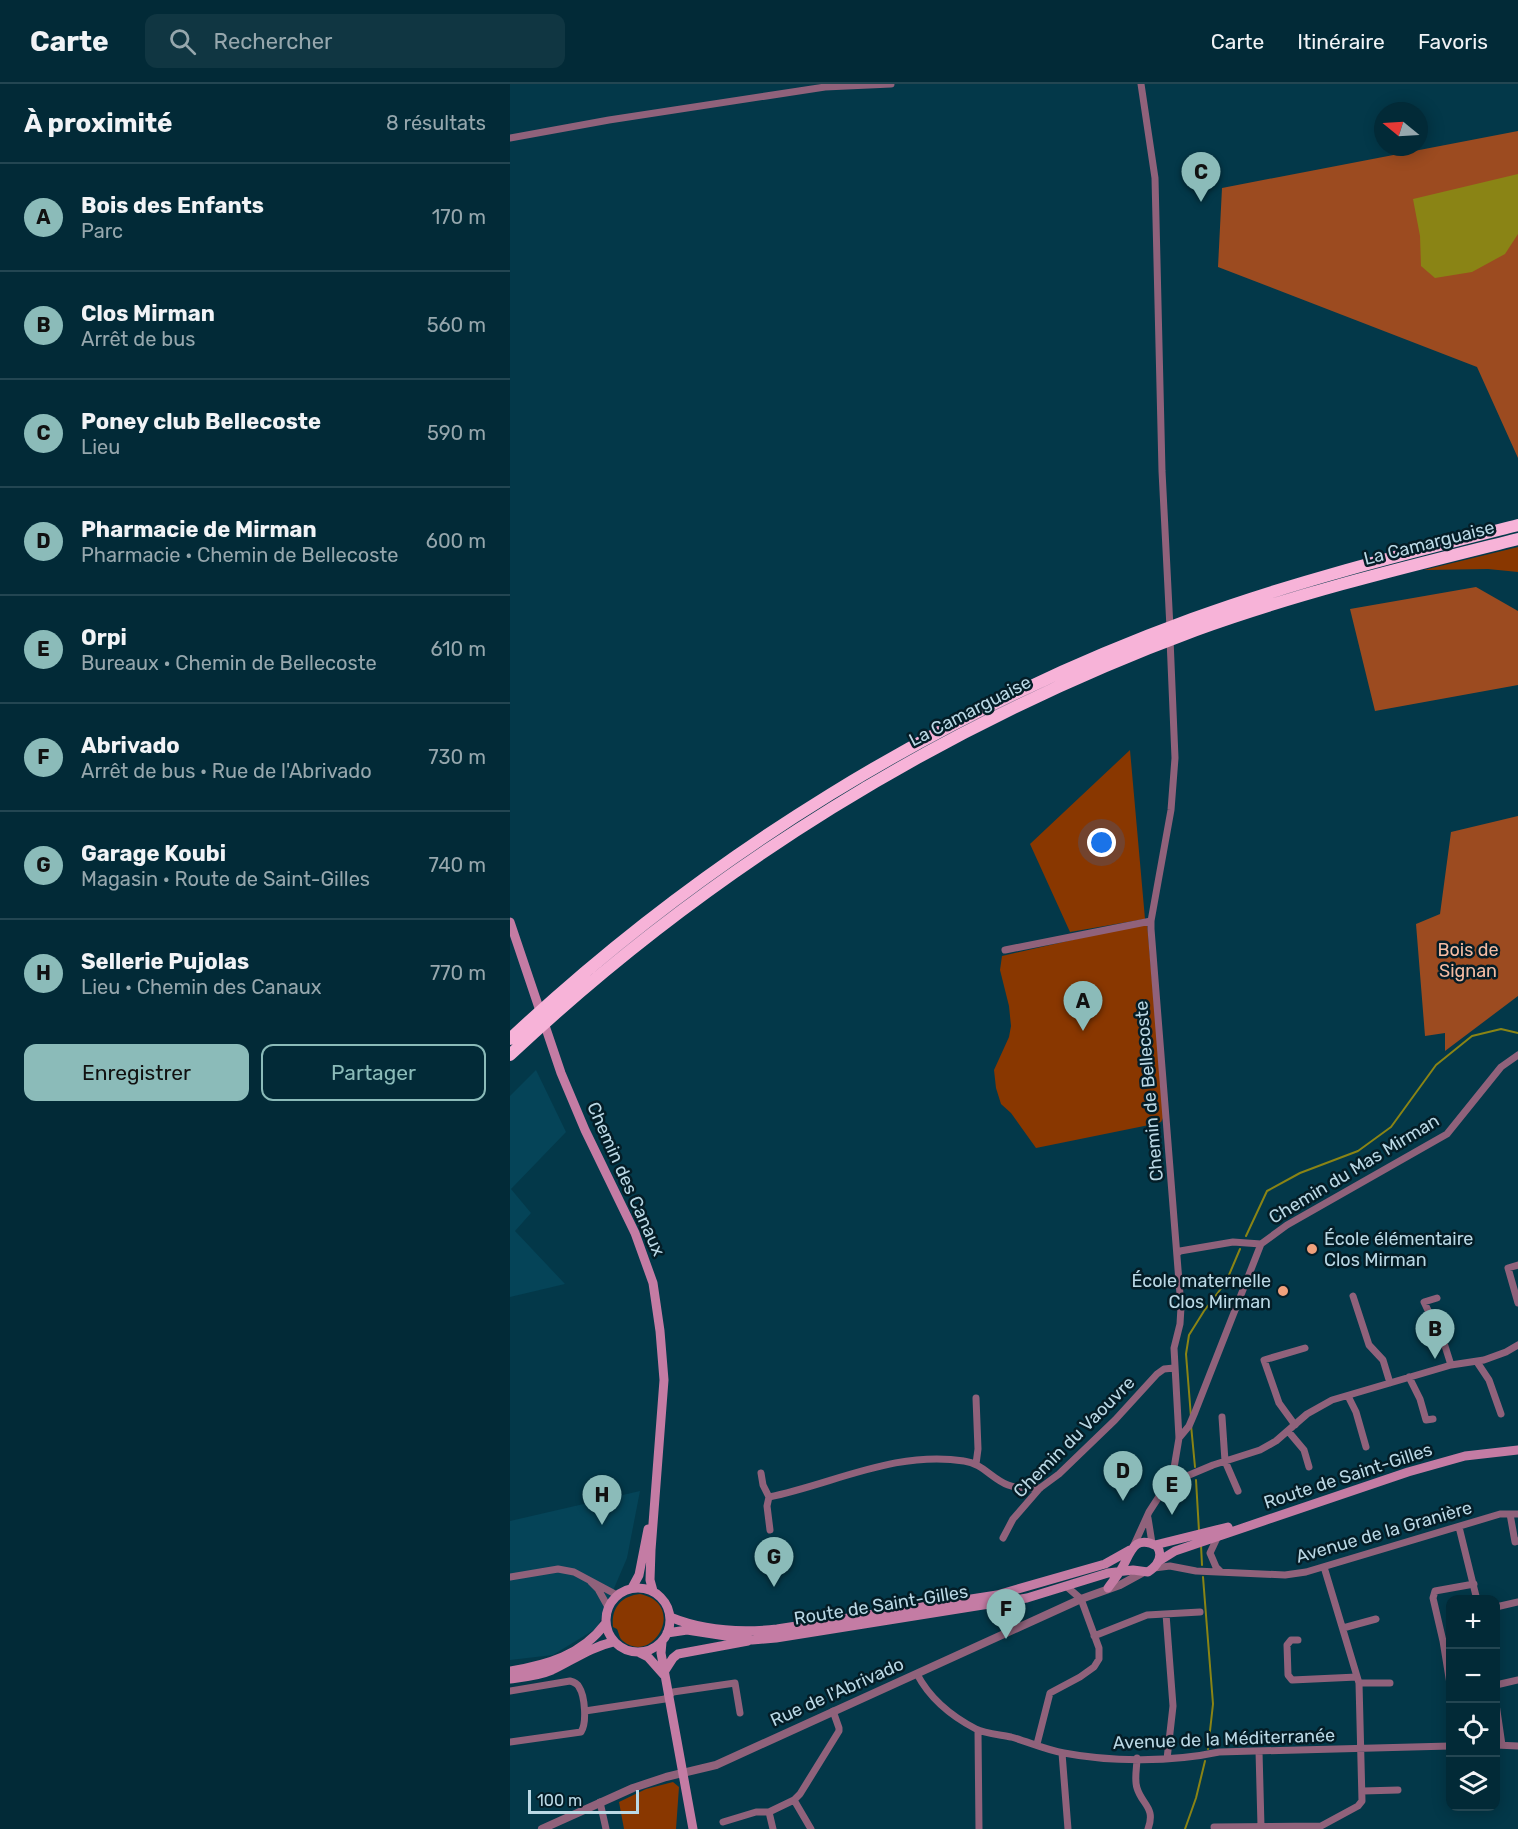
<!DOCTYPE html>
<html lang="fr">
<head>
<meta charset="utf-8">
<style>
  body { margin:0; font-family:Rubik,sans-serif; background:#103642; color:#f1f3f6 }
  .controls { position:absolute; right:18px; bottom:18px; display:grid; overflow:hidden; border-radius:12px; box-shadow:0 3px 15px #0003 }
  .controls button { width:54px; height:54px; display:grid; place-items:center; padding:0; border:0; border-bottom:2px solid #234652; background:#022a37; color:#f1f3f6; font:30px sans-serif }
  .compass { position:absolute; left:864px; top:18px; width:54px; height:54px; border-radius:50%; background:#022a37; box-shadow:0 3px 15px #0003; rotate:288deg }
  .scale { position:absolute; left:18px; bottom:15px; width:111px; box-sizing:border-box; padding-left:6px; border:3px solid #bad8e5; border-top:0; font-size:16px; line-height:21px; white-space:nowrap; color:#bad8e5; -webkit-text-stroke:4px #041d27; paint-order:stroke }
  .you { position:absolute; left:592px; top:759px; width:21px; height:21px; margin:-15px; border:4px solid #fff; border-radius:50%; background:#1a73e8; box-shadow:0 0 0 9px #1a73e833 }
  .badge { display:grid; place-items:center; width:39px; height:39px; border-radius:50%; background:#8bbbb9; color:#111; font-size:20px; font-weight:700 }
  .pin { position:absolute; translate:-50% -50px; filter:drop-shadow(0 2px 3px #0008) }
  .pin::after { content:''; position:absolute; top:32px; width:21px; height:18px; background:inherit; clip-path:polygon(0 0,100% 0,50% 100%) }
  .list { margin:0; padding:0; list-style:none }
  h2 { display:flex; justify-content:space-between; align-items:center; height:78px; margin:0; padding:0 24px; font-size:26px }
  h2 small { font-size:20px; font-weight:400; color:#96a7ad }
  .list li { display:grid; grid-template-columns:39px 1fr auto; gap:18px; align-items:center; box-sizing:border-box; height:108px; padding:0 24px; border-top:2px solid #234652 }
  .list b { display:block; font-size:22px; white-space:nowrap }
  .list p { margin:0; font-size:20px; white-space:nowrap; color:#96a7ad }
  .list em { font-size:20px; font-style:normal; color:#96a7ad }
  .actions { display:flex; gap:12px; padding:18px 24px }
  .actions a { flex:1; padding:14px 0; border:2px solid #8bbbb9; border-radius:12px; text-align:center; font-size:21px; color:#8bbbb9 }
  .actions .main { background:#8bbbb9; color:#111 }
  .icon { flex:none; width:33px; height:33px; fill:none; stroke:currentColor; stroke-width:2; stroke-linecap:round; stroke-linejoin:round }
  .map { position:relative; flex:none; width:1008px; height:1745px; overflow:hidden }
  header { display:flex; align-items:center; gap:36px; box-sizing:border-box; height:84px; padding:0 30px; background:#022a37; border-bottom:2px solid #234652 }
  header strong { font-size:28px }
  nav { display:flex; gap:33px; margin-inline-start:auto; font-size:21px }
  .search { width:420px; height:54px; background:#103642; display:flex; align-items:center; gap:15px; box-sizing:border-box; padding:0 21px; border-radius:12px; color:#96a7ad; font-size:22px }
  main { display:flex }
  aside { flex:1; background:#022a37 }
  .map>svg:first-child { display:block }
  .built { fill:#054458 }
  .green { fill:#893700 }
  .forest { fill:#9c4b20 }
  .water { fill:#8a8415 }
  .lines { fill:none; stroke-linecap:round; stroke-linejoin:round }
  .stream { stroke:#8a8415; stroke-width:2 }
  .minor { stroke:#90627b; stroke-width:7 }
  .tertiary { stroke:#90627b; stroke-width:8 }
  .secondary { stroke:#c47ca4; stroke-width:9 }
  .motorway { stroke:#f7b3d8; stroke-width:12 }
  .poi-dot { fill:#f1a17c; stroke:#041d27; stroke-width:2 }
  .labels { text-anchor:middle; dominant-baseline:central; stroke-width:5; stroke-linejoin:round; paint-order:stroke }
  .street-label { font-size:18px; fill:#bad8e5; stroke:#041d27 }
  .park-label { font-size:18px; fill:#f4bca3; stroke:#041d27 }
  .poi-label { font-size:18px; fill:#bad8e5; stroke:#041d27; text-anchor:start }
</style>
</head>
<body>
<header>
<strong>Carte</strong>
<div class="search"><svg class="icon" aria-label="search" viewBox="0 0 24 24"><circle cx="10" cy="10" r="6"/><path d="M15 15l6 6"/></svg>Rechercher</div>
<nav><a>Carte</a><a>Itinéraire</a><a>Favoris</a></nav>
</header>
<main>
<aside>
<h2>À proximité<small>8 résultats</small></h2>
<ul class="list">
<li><span class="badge">A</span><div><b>Bois des Enfants</b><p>Parc</p></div><em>170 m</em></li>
<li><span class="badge">B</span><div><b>Clos Mirman</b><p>Arrêt de bus</p></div><em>560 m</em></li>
<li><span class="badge">C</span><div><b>Poney club Bellecoste</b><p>Lieu</p></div><em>590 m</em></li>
<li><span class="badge">D</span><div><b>Pharmacie de Mirman</b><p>Pharmacie · Chemin de Bellecoste</p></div><em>600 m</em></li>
<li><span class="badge">E</span><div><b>Orpi</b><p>Bureaux · Chemin de Bellecoste</p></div><em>610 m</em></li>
<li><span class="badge">F</span><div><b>Abrivado</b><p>Arrêt de bus · Rue de l'Abrivado</p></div><em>730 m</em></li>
<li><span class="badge">G</span><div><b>Garage Koubi</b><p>Magasin · Route de Saint-Gilles</p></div><em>740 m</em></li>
<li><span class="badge">H</span><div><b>Sellerie Pujolas</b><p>Lieu · Chemin des Canaux</p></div><em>770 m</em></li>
</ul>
<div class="actions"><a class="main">Enregistrer</a><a>Partager</a></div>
</aside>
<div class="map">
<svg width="1008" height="1745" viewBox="0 0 1008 1745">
  <rect width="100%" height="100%" fill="#033849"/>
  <path class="built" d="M 26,986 L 56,1048 L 1,1105 L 21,1129 L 5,1147 L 55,1200 L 0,1213 L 0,1012 Z
    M 130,1407 L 117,1474 L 87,1544 L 43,1571 L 0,1576 L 0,1437 Z"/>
  <path class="green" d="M 1008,463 L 1008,488 L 978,485 L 914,486 Z
    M 620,666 L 635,835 L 560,848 L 520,760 Z
    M 637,839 L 654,1032 L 651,1038 L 644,1040 L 526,1064 L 501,1029 L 491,1020 L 486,1004 L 484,986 L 499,953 L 501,942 L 499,922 L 490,886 L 492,872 Z
    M 130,1510 C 178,1520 143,1582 113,1557 C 109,1554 109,1549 107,1545 L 103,1543 C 101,1524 111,1512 130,1510 Z
    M 163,1698 L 169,1703 L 166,1745 L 114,1745 L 109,1718 L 136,1705 Z"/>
  <path class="forest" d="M 1008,47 L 1008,374 L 967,283 L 708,183 L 712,104 Z
    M 966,503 L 1008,527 L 1008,601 L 865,627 L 840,525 Z
    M 1008,732 L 1008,912 L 935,967 L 935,949 L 915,952 L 906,840 L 930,830 L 941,748 Z"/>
  <path class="water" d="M 1008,90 L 1008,150 L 995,170 L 962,188 L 925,194 L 911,182 L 910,152 L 903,115 Z"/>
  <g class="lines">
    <path class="stream" d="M 736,1152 L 757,1107 L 790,1089 L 848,1067 L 881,1043 L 926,981 L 962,952 L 991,945 L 1008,949
      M 681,1333 L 676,1270 L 679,1251 L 694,1227 L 716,1198 L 730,1165
      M 681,1341 L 685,1383
      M 686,1396 L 689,1447
      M 691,1461 L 692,1481
      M 693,1493 L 703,1620 L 698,1665
      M 675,1745 L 686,1714 L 695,1677"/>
    <path class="minor" d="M 631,0 L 645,94 L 652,387 L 660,544
      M 0,54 L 99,36 L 315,3 L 381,0
      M 660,555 L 665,674 L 661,726 L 641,837 L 641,845 L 671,1223 L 670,1240 L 664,1264 L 669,1354 L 663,1390 L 665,1397
      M 495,866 L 641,837
      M 667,1170 L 670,1167 L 723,1158 L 751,1160 L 777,1141 L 937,1050 L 991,983 L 1008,971
      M 1008,1181 L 998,1184 L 1008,1219
      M 843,1212 L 859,1261 L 873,1276 L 880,1299
      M 927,1214 L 914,1218 L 935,1262 L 941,1281
      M 967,1278 L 979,1296 L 991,1330
      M 899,1293 L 910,1315 L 916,1336 L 923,1335
      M 838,1312 L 846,1328 L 856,1363
      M 466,1314 L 468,1365 L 466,1380
      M 712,1333 L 715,1377 L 728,1407
      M 785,1341 L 769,1319 L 754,1276 L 795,1264
      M 778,1347 L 794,1366 L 799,1383
      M 669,1354 L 679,1342 L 685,1328 L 751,1160
      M 251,1389 L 253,1401 L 259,1413
      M 1000,1430 L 1005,1458 L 1008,1457
      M 638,1434 L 642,1459
      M 949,1443 L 967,1516
      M 260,1446 L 257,1422 L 259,1413 C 323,1400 386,1366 454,1377 C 472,1379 482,1395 498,1401 C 508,1405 519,1404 530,1404
      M 708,1452 L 700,1469 L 706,1483 L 711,1488
      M 493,1454 L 503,1435 L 530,1404 L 549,1390 L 605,1336 L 647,1290 L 654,1285 L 664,1284
      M 624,1461 L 639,1428 L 650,1411 L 665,1397 L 703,1381 L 750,1366 L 766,1357 L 797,1330 L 822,1316 L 941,1281 L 974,1276 L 996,1268 L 1008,1261
      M 644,1484 L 660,1482 L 686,1487 L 775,1491 L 796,1488 L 990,1430 L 1008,1430
      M 0,1493 L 48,1485 L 64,1488 L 107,1511
      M 81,1498 L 88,1505 L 98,1523
      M 986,1523 L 1008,1518
      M 656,1530 L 663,1622 L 657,1675
      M 833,1544 L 866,1535
      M 584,1552 L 637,1531 L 690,1528
      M 788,1556 L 781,1556 L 777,1561 L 778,1591 L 782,1596 L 847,1593
      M 407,1590 C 420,1615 441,1632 466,1645 C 473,1649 492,1651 501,1653 C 519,1658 536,1666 554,1669 C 600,1678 663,1678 709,1668 L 940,1662
      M 849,1599 L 880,1599
      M 940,1600 L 933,1557 L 923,1514 L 925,1507 L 964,1500
      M 986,1601 L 1008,1596
      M 0,1607 L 60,1597 C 64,1598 67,1599 69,1603 C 75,1612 77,1639 71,1648 L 0,1658
      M 986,1620 L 992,1661
      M 75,1627 L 155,1615 L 163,1608 L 225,1599 L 230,1629
      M 468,1647 L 469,1745
      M 527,1660 L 540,1609 L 570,1593 L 584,1583 L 589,1575 L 589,1564 L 571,1515 L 556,1502
      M 986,1661 L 1008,1662
      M 749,1667 L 751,1742
      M 552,1669 L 558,1745
      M 627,1674 C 627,1683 624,1696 627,1704 C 632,1721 646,1723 638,1745
      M 853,1707 L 888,1706
      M 284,1716 L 301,1745
      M 90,1718 L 96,1745
      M 213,1738 L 246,1728 L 259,1728
      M 704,1743 L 811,1742 L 848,1722 L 852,1717 L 849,1599 L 814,1483
      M 263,1745 L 259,1728 L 284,1716 L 290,1710 L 329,1647 L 329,1644 L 323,1627"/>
    <path class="tertiary" d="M 32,1745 L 123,1704 L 156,1693 L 206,1681 L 571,1515 L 610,1501 L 632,1489"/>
    <path class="secondary" d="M 0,838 L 51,989 L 75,1046 L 125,1149 L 143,1199 L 150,1247 L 154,1296 L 141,1466 L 140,1496 L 143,1507
      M 645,1461 L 718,1443
      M 649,1477 L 665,1467 L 898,1388 L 955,1372 L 1008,1366
      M96 1536a32 32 0 1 1 64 0a32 32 0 1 1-64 0Z
      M 122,1504 L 129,1491 L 138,1445
      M 160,1533 C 194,1547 230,1549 267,1545 L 487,1511 L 595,1480 L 620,1466
      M 157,1549 L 177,1546 L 242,1556 L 266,1554 L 517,1514 L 598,1489 L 623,1486 L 638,1488 C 647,1482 654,1473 647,1462 C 624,1450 621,1468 612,1484 C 608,1491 603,1497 598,1504
      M 152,1558 L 151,1569 L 183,1745
      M 130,1569 L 138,1573 L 154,1591
      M 0,1587 C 37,1581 72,1571 95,1540
      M 154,1588 L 163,1574 L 168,1570 L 238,1557
      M 0,1595 C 15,1593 28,1592 42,1586 C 63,1576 81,1563 103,1558"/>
    <path class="motorway" d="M 0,955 C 196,771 430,627 682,535 C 789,496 898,469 1008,441
      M 0,971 C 198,785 432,640 686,546 C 791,508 900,482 1008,455"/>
  </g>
  <g class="poi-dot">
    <circle cx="802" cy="1165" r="6"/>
    <circle cx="773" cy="1207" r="6"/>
  </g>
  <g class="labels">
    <g class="street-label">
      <text transform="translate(919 459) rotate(-14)">La Camarguaise</text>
      <text transform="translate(460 627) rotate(-27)">La Camarguaise</text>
      <text transform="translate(639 1007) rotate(-95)">Chemin de Bellecoste</text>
      <text transform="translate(844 1085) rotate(-31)">Chemin du Mas Mirman</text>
      <text transform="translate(116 1095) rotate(66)">Chemin des Canaux</text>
      <text transform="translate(564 1353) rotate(-45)">Chemin du Vaouvre</text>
      <text transform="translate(838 1392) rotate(-18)">Route de Saint-Gilles</text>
      <text transform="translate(874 1448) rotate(-16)">Avenue de la Granière</text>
      <text transform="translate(371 1521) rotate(-9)">Route de Saint-Gilles</text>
      <text transform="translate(327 1608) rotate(-24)">Rue de l'Abrivado</text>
      <text transform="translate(714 1655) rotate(-2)">Avenue de la Méditerranée</text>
    </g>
    <g class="park-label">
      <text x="958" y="866">Bois de<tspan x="958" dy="21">Signan</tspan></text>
    </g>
    <g class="poi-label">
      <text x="814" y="1155">École élémentaire<tspan x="814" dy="21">Clos Mirman</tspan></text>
      <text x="761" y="1197" text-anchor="end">École maternelle<tspan x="761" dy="21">Clos Mirman</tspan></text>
    </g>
  </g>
</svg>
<div class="controls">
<button>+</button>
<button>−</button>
<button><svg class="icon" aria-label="locate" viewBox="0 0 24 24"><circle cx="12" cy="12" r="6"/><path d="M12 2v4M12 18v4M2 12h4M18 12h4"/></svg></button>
<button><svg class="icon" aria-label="layers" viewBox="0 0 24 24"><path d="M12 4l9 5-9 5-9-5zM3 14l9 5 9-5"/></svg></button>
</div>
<svg class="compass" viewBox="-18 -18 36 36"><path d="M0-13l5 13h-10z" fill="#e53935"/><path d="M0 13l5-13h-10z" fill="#96a7ad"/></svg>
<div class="scale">100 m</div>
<div class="you"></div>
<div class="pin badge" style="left:573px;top:947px">A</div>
<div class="pin badge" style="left:925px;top:1275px">B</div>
<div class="pin badge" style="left:691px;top:118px">C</div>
<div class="pin badge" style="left:613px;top:1417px">D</div>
<div class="pin badge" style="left:662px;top:1431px">E</div>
<div class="pin badge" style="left:496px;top:1555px">F</div>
<div class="pin badge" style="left:264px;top:1503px">G</div>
<div class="pin badge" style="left:92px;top:1441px">H</div>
</div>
</main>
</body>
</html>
